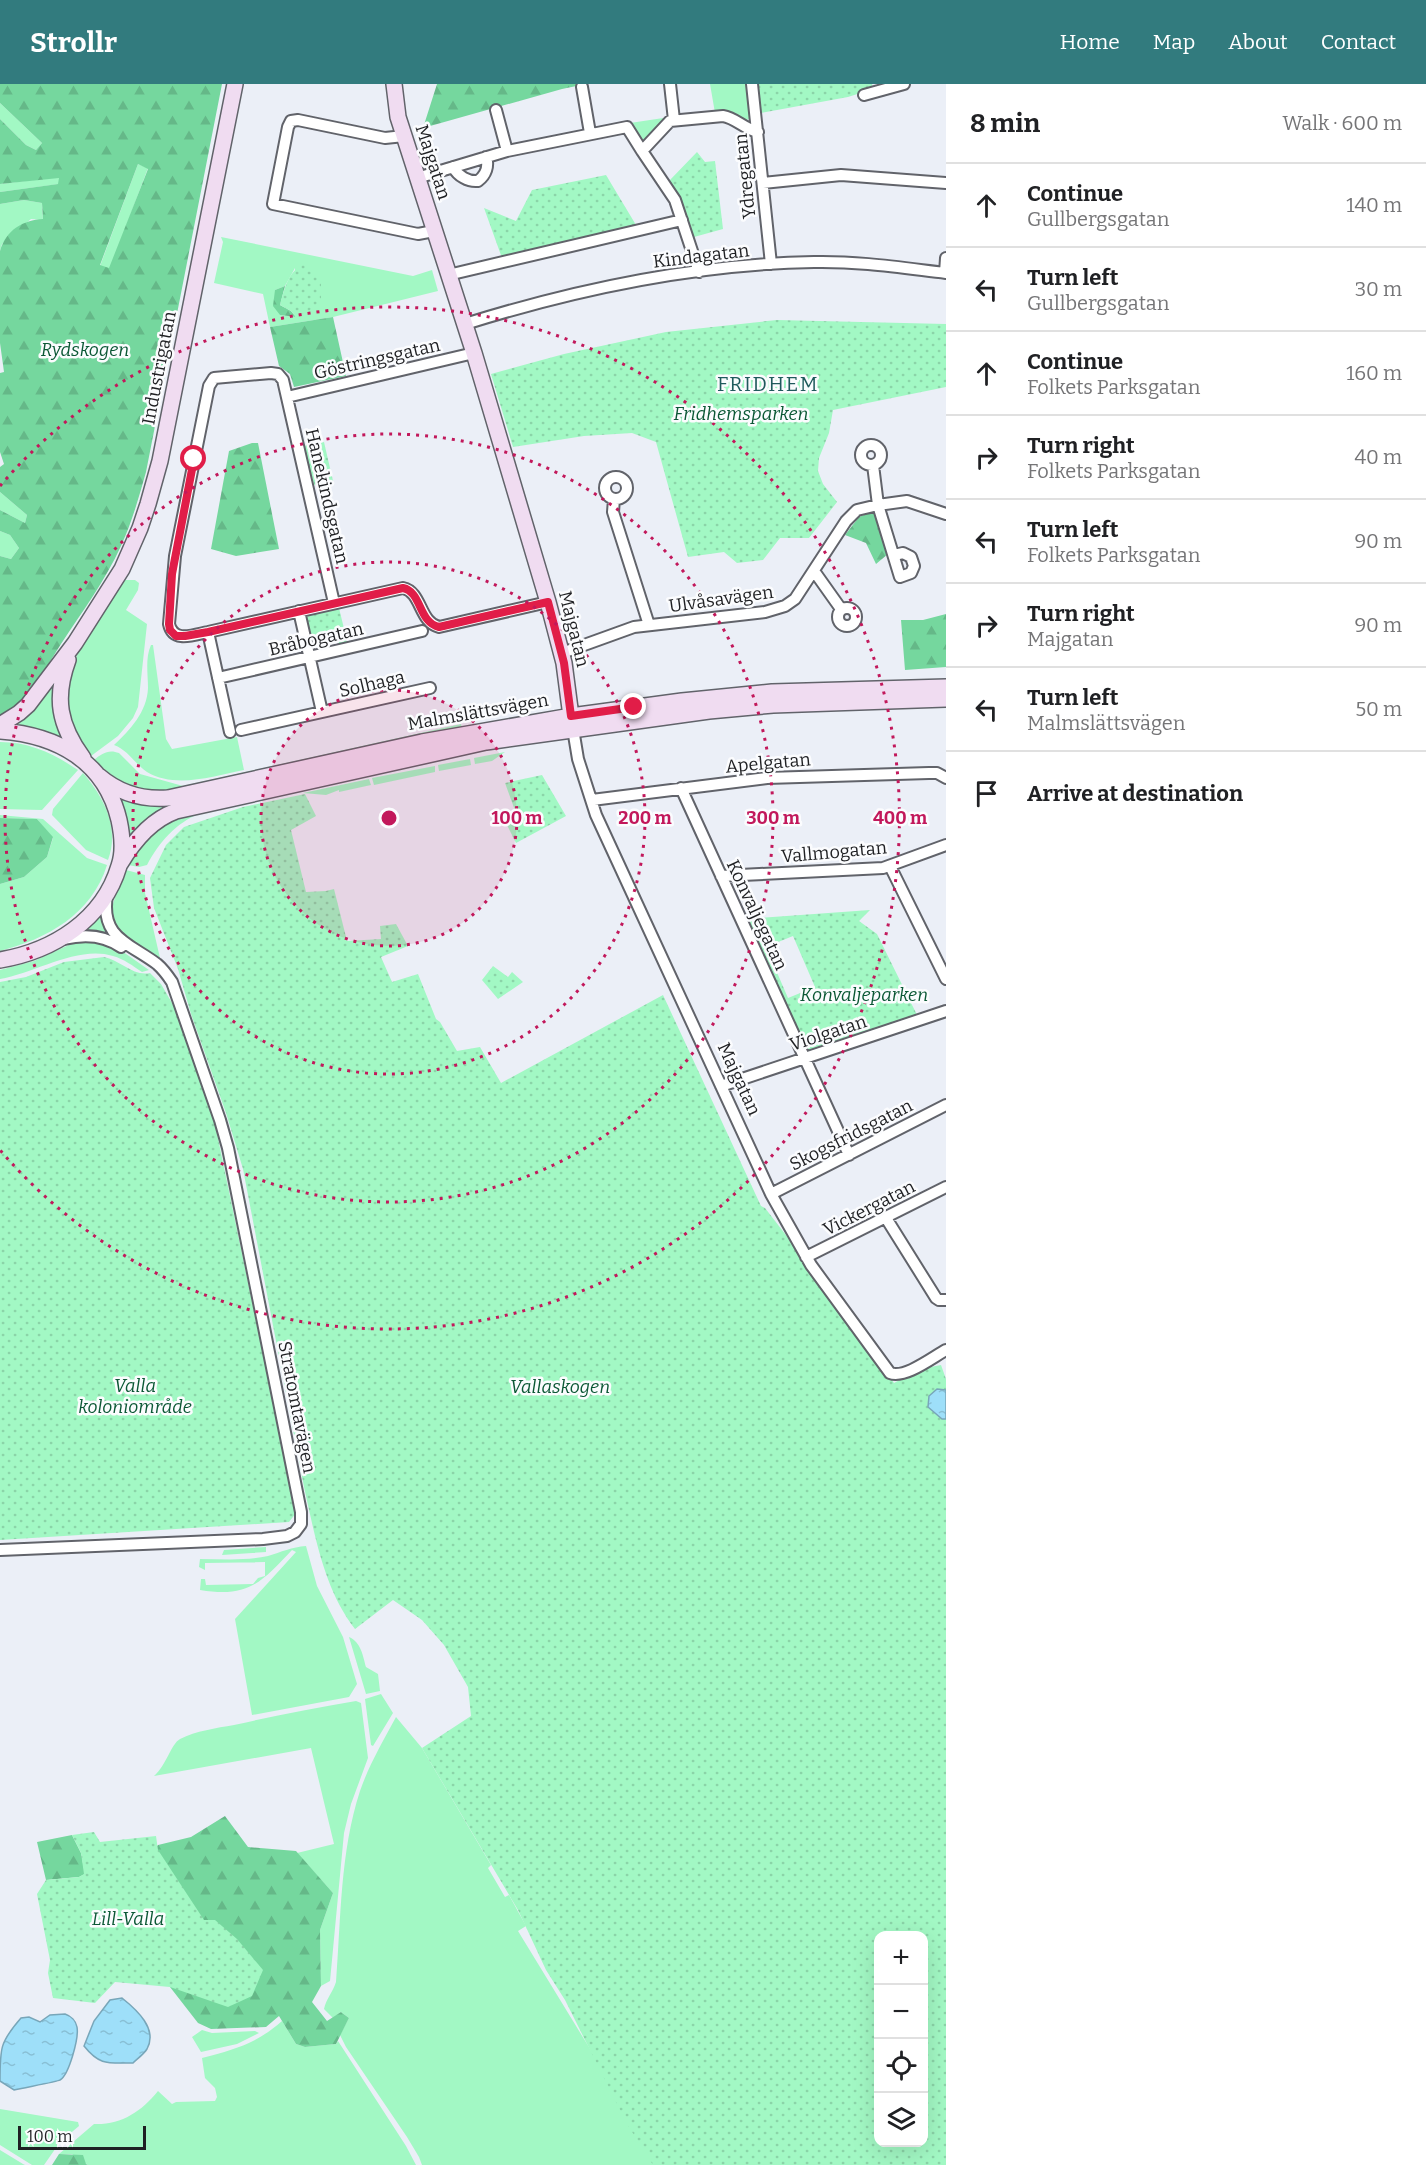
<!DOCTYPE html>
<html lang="en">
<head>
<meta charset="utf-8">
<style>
  body { margin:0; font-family:Bitter,serif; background:#f6f6f6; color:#202124 }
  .controls { position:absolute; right:18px; bottom:18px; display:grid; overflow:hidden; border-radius:12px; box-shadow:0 6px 24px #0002 }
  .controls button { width:54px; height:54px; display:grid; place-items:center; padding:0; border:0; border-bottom:2px solid #e0e0e0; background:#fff; color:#202124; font:30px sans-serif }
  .scale { position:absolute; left:18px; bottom:15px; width:128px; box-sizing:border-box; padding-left:6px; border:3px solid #1f2023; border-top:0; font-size:16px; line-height:21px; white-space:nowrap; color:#1f2023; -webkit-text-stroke:4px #fbfcfe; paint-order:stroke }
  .stop { position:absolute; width:18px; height:18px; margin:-14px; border:4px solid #e11d48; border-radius:50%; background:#fff }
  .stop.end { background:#e11d48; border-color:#fff; box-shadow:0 2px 6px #0008 }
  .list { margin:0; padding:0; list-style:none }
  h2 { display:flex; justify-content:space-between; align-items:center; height:78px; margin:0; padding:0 24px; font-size:26px }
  h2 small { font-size:20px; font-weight:400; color:#757577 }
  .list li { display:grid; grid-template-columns:39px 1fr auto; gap:18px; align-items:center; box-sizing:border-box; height:84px; padding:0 24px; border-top:2px solid #e0e0e0 }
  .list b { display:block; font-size:22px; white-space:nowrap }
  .list p { margin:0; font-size:20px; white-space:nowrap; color:#757577 }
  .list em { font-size:20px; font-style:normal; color:#757577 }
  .icon { flex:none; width:33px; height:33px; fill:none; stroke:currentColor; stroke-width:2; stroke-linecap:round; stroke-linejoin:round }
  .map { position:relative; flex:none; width:946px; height:2081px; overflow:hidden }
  header { display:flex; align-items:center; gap:36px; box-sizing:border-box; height:84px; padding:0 30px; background:#327b7e; color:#fff }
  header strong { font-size:28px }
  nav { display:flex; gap:33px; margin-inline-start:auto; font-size:21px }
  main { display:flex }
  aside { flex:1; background:#fff }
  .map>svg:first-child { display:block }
  .grass { fill:#a2f8c4; fill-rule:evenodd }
  .forest { fill:url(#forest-firs); fill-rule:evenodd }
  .park { fill:url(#park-dots); fill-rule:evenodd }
  .water { fill:url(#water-ripples); stroke:#78a6b9; stroke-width:1.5 }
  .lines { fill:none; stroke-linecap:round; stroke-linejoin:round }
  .street-casing { stroke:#61636a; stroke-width:14 }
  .secondary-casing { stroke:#61636a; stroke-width:18 }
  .street { stroke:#fff; stroke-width:10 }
  .secondary { stroke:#f0dcf1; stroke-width:15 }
  .route { stroke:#e11d48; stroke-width:8 }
  .ring { fill:none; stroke:#c2185b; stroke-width:3; stroke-dasharray:3 6 }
  .labels { text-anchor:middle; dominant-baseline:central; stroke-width:5; stroke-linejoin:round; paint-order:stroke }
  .street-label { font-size:18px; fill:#1f2023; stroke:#fbfcfe }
  .park-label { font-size:18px; font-style:italic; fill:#0b5835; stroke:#fbfcfe }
  .neighbourhood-label { font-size:20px; letter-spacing:1.5px; fill:#1f5a5c; stroke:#fbfcfe }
  .centre { fill:#c2185b; stroke:#fbfcfe; stroke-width:3 }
  .ring-label { font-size:18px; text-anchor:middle; font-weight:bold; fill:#c2185b; stroke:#fbfcfe; stroke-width:5; stroke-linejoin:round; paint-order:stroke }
</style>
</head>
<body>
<header>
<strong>Strollr</strong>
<nav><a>Home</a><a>Map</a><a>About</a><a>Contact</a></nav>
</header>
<main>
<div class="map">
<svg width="946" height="2081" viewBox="0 0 946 2081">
  <defs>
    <pattern id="forest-firs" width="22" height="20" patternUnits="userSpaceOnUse" patternTransform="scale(1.5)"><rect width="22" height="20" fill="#75d79e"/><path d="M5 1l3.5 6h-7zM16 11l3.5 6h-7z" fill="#65b888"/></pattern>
    <pattern id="park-dots" width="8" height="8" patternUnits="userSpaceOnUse" patternTransform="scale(1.5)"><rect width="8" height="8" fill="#a2f8c4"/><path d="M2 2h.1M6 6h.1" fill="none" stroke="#8bd4a8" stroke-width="1.8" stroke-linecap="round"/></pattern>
    <pattern id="water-ripples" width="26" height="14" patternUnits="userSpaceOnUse" patternTransform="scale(1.5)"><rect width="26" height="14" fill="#9edff9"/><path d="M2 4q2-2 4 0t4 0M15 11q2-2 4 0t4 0" fill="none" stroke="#88bfd5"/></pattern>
  </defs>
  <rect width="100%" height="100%" fill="#ebeff7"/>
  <path class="grass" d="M 710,0 L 746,0 L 750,35 L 741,37 L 729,28 L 715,29 Z
    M 0,19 L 42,59 L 36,66 L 26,61 L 0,35 Z
    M 670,33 L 645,58 L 642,57 L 630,39 Z
    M 138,80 L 148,84 L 110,185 L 100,182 Z
    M 59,93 L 59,100 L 0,108 L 0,100 Z
    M 24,116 L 42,119 L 43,136 L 31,135 L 2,160 L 0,167 L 0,120 Z
    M 221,153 L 413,192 L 432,186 L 438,207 L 333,233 L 270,243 L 263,210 L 214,199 L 223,158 ZM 295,184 L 296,233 L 280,231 L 275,206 L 285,202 Z
    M 0,408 L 27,431 L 25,439 L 0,426 Z
    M 0,447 L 10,451 L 19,464 L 11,475 L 0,472 Z
    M 125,496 L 135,496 L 139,499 L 138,506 L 126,526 L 147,540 L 138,623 L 133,634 L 118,652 L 91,672 C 35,610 88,550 125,496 Z
    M 151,561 L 153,561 L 166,655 L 172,665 L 237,653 L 244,686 C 213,692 176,705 147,688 C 135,680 128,666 114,661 C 130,646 147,628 148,604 C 148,590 145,574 151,561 Z
    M 59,585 L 68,661 L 7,643 Z
    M 461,640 L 462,644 L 170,708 C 134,709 120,699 94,676 C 102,669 109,665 119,669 L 140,690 L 183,702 Z
    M 0,658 C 30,658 54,670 78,686 L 42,726 L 0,725 Z
    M 429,661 L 167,724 L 148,733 L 127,754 L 115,711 L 124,715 Z
    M 505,668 L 492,677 L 475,680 L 474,674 Z
    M 470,675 L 471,681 L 439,687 L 438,681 Z
    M 435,682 L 435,688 L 374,701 L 372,694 Z
    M 83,689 C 104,713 120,744 108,776 L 86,766 L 52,731 L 53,725 Z
    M 369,695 L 371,701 L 339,708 L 339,706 L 326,711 L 303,709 Z
    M 200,729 C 175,740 160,757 147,781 L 139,783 L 128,781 L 133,768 L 164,737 Z
    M 0,731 L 43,735 L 87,774 L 107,781 C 92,830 47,855 0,867 L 0,800 L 24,793 L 47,773 L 53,754 L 37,735 L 0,734 Z
    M 126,786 L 145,791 L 145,809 L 160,874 L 158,878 C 148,871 122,854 116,846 C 104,829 120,802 126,786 Z
    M 102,829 L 108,851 L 87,846 Z
    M 93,855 L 119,865 L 149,886 L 142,888 C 133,882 124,875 113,872 C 78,861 35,889 0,895 L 0,886 L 34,877 L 73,859 Z
    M 306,1462 L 317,1502 L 343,1553 L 357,1600 L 349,1613 L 252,1631 L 235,1535 L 296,1468 L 292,1466 C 261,1499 248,1514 200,1506 L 201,1495 L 205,1495 L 206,1501 L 253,1500 L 258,1494 L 265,1492 L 265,1478 L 205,1479 L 205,1486 L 199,1483 L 200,1475 C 222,1475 246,1477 268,1472 C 281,1468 292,1463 306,1462 Z
    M 266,1463 L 266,1468 L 222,1471 L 224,1466 Z
    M 349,1553 C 361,1558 363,1572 366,1583 L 378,1590 L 380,1607 L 366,1610 Z
    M 381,1610 L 393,1629 L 373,1662 L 371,1661 L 365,1615 Z
    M 356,1617 L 361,1619 L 368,1674 L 351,1720 L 344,1749 L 330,1897 L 321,1902 L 320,1846 L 333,1809 L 297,1769 L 334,1760 L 311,1664 L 154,1692 C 166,1682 171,1660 180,1655 C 196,1647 216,1644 234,1641 C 274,1632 315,1624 356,1617 Z
    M 396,1633 L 422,1664 L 491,1781 L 488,1784 L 505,1813 L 509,1811 L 526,1842 L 518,1847 L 661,2081 L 422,2081 L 419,2073 L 407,2053 L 346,1963 L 340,1951 L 349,1934 L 341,1928 L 333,1934 L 324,1925 C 326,1915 333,1908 336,1898 C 341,1835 340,1768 360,1707 C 369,1681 383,1657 396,1633 Z
    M 282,1937 L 296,1960 L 305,1963 L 336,1960 L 338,1957 L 406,2062 L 416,2081 L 88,2081 L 72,2070 L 59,2070 L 94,2040 C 121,2041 141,2028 158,2007 L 172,2020 L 176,2018 L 215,2017 L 217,2013 L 215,2004 L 205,1994 L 202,1974 C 235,1965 256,1960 282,1937 Z
    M 202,1946 L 212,1949 L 255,1947 L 259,1949 L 237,1960 L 201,1968 L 192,1953 Z
    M 0,2025 L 78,2038 L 79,2042 L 60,2058 L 44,2081 L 32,2081 L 0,2061 Z
    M 0,2066 L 23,2080 L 25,2081 L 0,2081 Z"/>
  <path class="forest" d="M 0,0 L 222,0 L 146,388 C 139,413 132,438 121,462 C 105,497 82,528 61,560 C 44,587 28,616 0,634 L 0,472 L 11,475 L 19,464 L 10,451 L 0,447 L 0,426 L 25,439 L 27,431 L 0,408 L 0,383 L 4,380 L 0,368 L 0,289 L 4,288 L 0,259 L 0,167 C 6,146 23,136 43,135 L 42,119 L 24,116 L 0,120 L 0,108 L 58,100 L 59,94 L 0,100 L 0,35 L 26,61 L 36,66 L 42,59 L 0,19 ZM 138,80 L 148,85 L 109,184 L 100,181 Z
    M 437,0 L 586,0 L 562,5 L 423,44 Z
    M 285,202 L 280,221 L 291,227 L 296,233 L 280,231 L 273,222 L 275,206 Z
    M 333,233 L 346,292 L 294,303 L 290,290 L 279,282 L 270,243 Z
    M 252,359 L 258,359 L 279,465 L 236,472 L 211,465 L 229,367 Z
    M 874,427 L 888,470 L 876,480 L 866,459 L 845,451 L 859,433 Z
    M 946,530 L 946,583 L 905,586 L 901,536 L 923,536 Z
    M 0,734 L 37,735 L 53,753 L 47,773 L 24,793 L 0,800 Z
    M 225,1732 L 248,1763 L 296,1767 L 333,1809 L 320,1846 L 321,1902 L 312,1918 L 327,1937 L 341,1928 L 349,1934 L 336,1960 L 305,1963 L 296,1960 L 279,1932 L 266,1943 L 211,1945 L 198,1939 L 170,1903 L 144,1777 L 158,1761 L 191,1753 Z
    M 72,1751 L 81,1769 L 85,1790 L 79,1793 L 46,1796 L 37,1758 Z
    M 59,2070 L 83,2071 L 86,2080 L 88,2081 L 52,2081 Z"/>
  <path class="park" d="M 757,0 L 872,0 L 873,5 L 848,13 L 761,29 Z
    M 697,68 L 705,78 L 715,77 L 723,145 L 694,153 L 676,107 L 669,97 Z
    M 606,91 L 636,141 L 502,174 L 484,124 L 516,137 L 532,106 Z
    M 303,180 L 321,197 L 321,216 L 309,227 L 296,233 L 291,227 L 280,221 C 284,206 288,188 303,180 Z
    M 777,236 L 946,240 L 946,303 L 833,326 L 829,349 L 819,374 L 818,387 L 823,400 L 837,418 L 809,454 L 780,454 L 763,476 L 737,479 L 724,468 L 688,473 L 656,358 L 632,349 L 584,352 L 513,363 L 491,290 L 564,270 L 666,248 Z
    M 324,358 L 333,397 L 314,401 L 304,362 Z
    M 339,524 L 348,561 L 340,563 L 338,555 L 317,560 L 316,556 L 308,552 L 305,532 Z
    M 542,691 L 566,732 L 516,759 L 505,737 L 517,732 L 505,699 Z
    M 305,710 L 316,732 L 291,746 L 306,808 L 326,807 L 334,805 L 347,857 L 381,855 L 380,842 L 396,840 L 408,862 L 381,873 L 392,898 L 418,890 L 436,935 L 440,938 L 457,967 L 480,963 L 501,999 L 663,911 L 761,1122 L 765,1124 L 806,1177 L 894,1299 L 920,1285 L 941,1281 L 946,1295 L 946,2081 L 653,2081 L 627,2040 L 565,1916 L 546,1886 L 518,1826 L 422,1664 L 471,1632 L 468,1603 L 444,1561 L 422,1536 L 393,1516 L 355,1545 C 324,1505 315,1452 304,1403 L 243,1085 L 226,1029 L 191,930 L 178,885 L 154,824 L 150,794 L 166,761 L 184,743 L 243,723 ZM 878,1852 L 924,1852 L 924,2058 L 878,2058 Z
    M 870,826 L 859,837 L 877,850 L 918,933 L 806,970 L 744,835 ZM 793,852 L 815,903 L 788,914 L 766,863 Z
    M 104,873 C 120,876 134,893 150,889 L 161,900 L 176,926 L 215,1040 L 296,1429 L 289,1438 L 0,1456 L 0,898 L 26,893 L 64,878 Z
    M 493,882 L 508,893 L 512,888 L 523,898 L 498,915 L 482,896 Z
    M 94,1748 L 100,1758 L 156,1752 L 158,1766 L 204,1836 L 215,1836 L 237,1855 L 263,1886 L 252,1912 L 228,1923 L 170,1903 L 115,1898 L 95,1919 L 53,1914 L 48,1889 L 50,1876 L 37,1810 L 46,1796 L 79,1793 L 84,1790 L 81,1769 L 72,1751 Z"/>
  <path class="water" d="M 937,1305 L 946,1306 L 946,1335 L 942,1335 L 928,1323 L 929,1312 Z
    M 122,1914 C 137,1926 158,1945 147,1965 C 144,1970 137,1975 133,1979 C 108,1979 100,1982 84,1962 L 94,1937 L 110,1916 Z
    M 65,1930 C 71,1932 76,1937 77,1943 C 79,1954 69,1991 60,1996 C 57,1998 21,2004 14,2006 L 0,1997 C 0,1964 0,1958 21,1934 L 29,1933 L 40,1938 L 50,1931 Z"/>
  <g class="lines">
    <g class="street-casing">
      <path id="street" d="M 670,0 L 674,36
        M 752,0 L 771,180
        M 582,3 L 590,49
        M 864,11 L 904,0
        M 496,26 L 507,67
        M 404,52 L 385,54 L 298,36 L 291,37 L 288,43 L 273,120 L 418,150 L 434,147
        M 642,67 L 675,116 L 699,188
        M 453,83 C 458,92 468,98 478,97 C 486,91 489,82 486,73
        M 417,94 L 507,67 L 627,43 L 642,67 L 670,37 L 723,32 C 736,34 744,45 758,48
        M 763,99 L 841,91 L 946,99
        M 945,189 L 946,174
        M 448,191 L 682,136
        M 465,240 C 577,205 696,180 814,178 C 858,177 903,184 946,189
        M 287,313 L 474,269
        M861 371a10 10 0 1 1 20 0a10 10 0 1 1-20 0Z
        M 873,381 L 878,421 L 900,493 L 911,489 L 914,482 L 911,473 L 903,469 L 894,471
        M605 404a11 11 0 1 1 22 0a11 11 0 1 1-22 0Z
        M 614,415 L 613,428 L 649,541
        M 814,487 L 841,525
        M 334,519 L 283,296 L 278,290 L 271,289 L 214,294 L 209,302 L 175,472 L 169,540 C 173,559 193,551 208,548 L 403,504 C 422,508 419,538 439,543 L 548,518
        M838 533a9 9 0 1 1 18 0a9 9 0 1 1-18 0Z
        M 299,527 L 322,628
        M 208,548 L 230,648
        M 562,569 L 634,543 L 765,528 L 785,522 L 795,515 L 846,437 L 857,426 L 878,421 L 907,417 L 946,430
        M 218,594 L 422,547
        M 573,645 L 578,675 L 596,731 L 771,1110 L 811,1181 L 890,1289 C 905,1295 933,1273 946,1266
        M 241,646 L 430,604
        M 681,704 L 849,1071
        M 592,716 L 767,694 L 929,689 L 937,689 L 946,694
        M 890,782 L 946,895
        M 721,792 L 883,784 L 946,761
        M 64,855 C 84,850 104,851 121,863
        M 721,1002 L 946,927
        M 771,1110 L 946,1021
        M 886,1134 L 936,1214 L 939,1216 L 946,1216
        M 806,1173 L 946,1103
        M 0,1466 L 263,1455 L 287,1452 L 295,1448 L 301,1440 L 301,1428 L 228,1064 L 220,1036 L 172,898 C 168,892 163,885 157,880 C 129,859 100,854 107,811"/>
    </g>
    <g class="secondary-casing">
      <path id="secondary" d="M 394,0 L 398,33 L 474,269 L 548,518 L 564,579 L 572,640
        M 68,576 C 54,614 59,641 83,674
        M 0,641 L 19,629 L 28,621 L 75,559 L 122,485 L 140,444 L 148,420 L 160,377 L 235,0
        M 0,647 C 57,651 105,677 119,736 C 122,750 124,768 119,782 C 103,836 53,867 0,876
        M 99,692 C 119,709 142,716 168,714 L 422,658 L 571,632 L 682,617 L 772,608 L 946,603
        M 120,780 C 133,758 151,736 176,727 L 486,658 L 709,627 L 773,621 L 946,615"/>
    </g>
    <use href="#street" class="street"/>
    <use href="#secondary" class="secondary"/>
  </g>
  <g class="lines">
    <path class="route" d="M 194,375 L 172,490 L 169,540 L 170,546 L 176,552 L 185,552 L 208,548 L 403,504 C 422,508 418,538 439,543 L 548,518 L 564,579 L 571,632 L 634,623"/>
  </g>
  <circle cx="389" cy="734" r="128" fill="#c2185b" fill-opacity=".12"/>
  <g class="ring">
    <circle cx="389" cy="734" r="128"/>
    <circle cx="389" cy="734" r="256"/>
    <circle cx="389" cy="734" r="384"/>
    <path d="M0 402A511 511 0 1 1 0 1066"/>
  </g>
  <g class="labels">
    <g class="street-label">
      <text transform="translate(433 78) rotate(72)">Majgatan</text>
      <text transform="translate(745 92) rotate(-96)">Ydregatan</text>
      <text transform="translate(701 172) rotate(-7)">Kindagatan</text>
      <text transform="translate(377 275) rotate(-13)">Göstringsgatan</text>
      <text transform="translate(159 284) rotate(-79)">Industrigatan</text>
      <text transform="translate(327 412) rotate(77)">Hanekindsgatan</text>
      <text transform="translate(721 515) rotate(-8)">Ulvåsavägen</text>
      <text transform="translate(574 545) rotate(76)">Majgatan</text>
      <text transform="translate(316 555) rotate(-13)">Bråbogatan</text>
      <text transform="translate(372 600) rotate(-13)">Solhaga</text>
      <text transform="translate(478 628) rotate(-10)">Malmslättsvägen</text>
      <text transform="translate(768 679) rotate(-5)">Apelgatan</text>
      <text transform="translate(834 768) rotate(-5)">Vallmogatan</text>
      <text transform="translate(757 831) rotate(65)">Konvaljegatan</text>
      <text transform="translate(828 949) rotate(-18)">Violgatan</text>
      <text transform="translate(739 995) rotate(65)">Majgatan</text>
      <text transform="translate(851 1051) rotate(-27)">Skogsfridsgatan</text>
      <text transform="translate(869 1124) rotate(-27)">Vickergatan</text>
      <text transform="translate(297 1323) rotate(79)">Stratomtavägen</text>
    </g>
    <g class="park-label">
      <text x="85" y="266">Rydskogen</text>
      <text x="741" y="330">Fridhemsparken</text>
      <text x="864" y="911">Konvaljeparken</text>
      <text x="135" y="1302">Valla<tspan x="135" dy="21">koloniområde</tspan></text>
      <text x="560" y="1303">Vallaskogen</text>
      <text x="128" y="1835">Lill-Valla</text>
    </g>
    <g class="neighbourhood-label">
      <text x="768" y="300">FRIDHEM</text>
    </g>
  </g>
  <circle cx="389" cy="734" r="9" class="centre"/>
  <g class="ring-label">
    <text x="517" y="740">100 m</text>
    <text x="645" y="740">200 m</text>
    <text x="773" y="740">300 m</text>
    <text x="900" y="740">400 m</text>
  </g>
</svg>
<div class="controls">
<button>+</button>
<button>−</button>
<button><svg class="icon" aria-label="locate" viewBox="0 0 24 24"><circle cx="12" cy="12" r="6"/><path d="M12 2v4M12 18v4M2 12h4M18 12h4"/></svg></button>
<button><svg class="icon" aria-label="layers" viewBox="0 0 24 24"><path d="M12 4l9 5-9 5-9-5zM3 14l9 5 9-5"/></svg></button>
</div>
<div class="scale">100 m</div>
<div class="stop" style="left:194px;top:375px"></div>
<div class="stop end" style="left:634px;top:623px"></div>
</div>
<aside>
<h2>8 min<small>Walk · 600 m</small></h2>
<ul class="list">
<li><svg class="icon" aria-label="ahead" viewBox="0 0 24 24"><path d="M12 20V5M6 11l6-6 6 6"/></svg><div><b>Continue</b><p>Gullbergsgatan</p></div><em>140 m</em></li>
<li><svg class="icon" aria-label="left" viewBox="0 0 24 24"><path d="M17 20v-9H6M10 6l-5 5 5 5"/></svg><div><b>Turn left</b><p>Gullbergsgatan</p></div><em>30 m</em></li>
<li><svg class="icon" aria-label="ahead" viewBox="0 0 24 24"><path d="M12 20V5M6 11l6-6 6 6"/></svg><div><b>Continue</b><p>Folkets Parksgatan</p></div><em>160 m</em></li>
<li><svg class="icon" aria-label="right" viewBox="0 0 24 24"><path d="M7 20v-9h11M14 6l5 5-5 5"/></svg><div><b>Turn right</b><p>Folkets Parksgatan</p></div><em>40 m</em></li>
<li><svg class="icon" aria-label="left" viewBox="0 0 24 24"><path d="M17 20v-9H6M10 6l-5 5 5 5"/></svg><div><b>Turn left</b><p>Folkets Parksgatan</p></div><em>90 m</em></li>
<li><svg class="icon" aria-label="right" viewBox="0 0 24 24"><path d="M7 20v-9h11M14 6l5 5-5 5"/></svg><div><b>Turn right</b><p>Majgatan</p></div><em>90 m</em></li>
<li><svg class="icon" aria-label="left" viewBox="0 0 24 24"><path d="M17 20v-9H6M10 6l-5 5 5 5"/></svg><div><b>Turn left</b><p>Malmslättsvägen</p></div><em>50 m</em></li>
<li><svg class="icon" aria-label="arrive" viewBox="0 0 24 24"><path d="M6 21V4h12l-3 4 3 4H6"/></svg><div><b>Arrive at destination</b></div></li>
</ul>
</aside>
</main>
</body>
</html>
